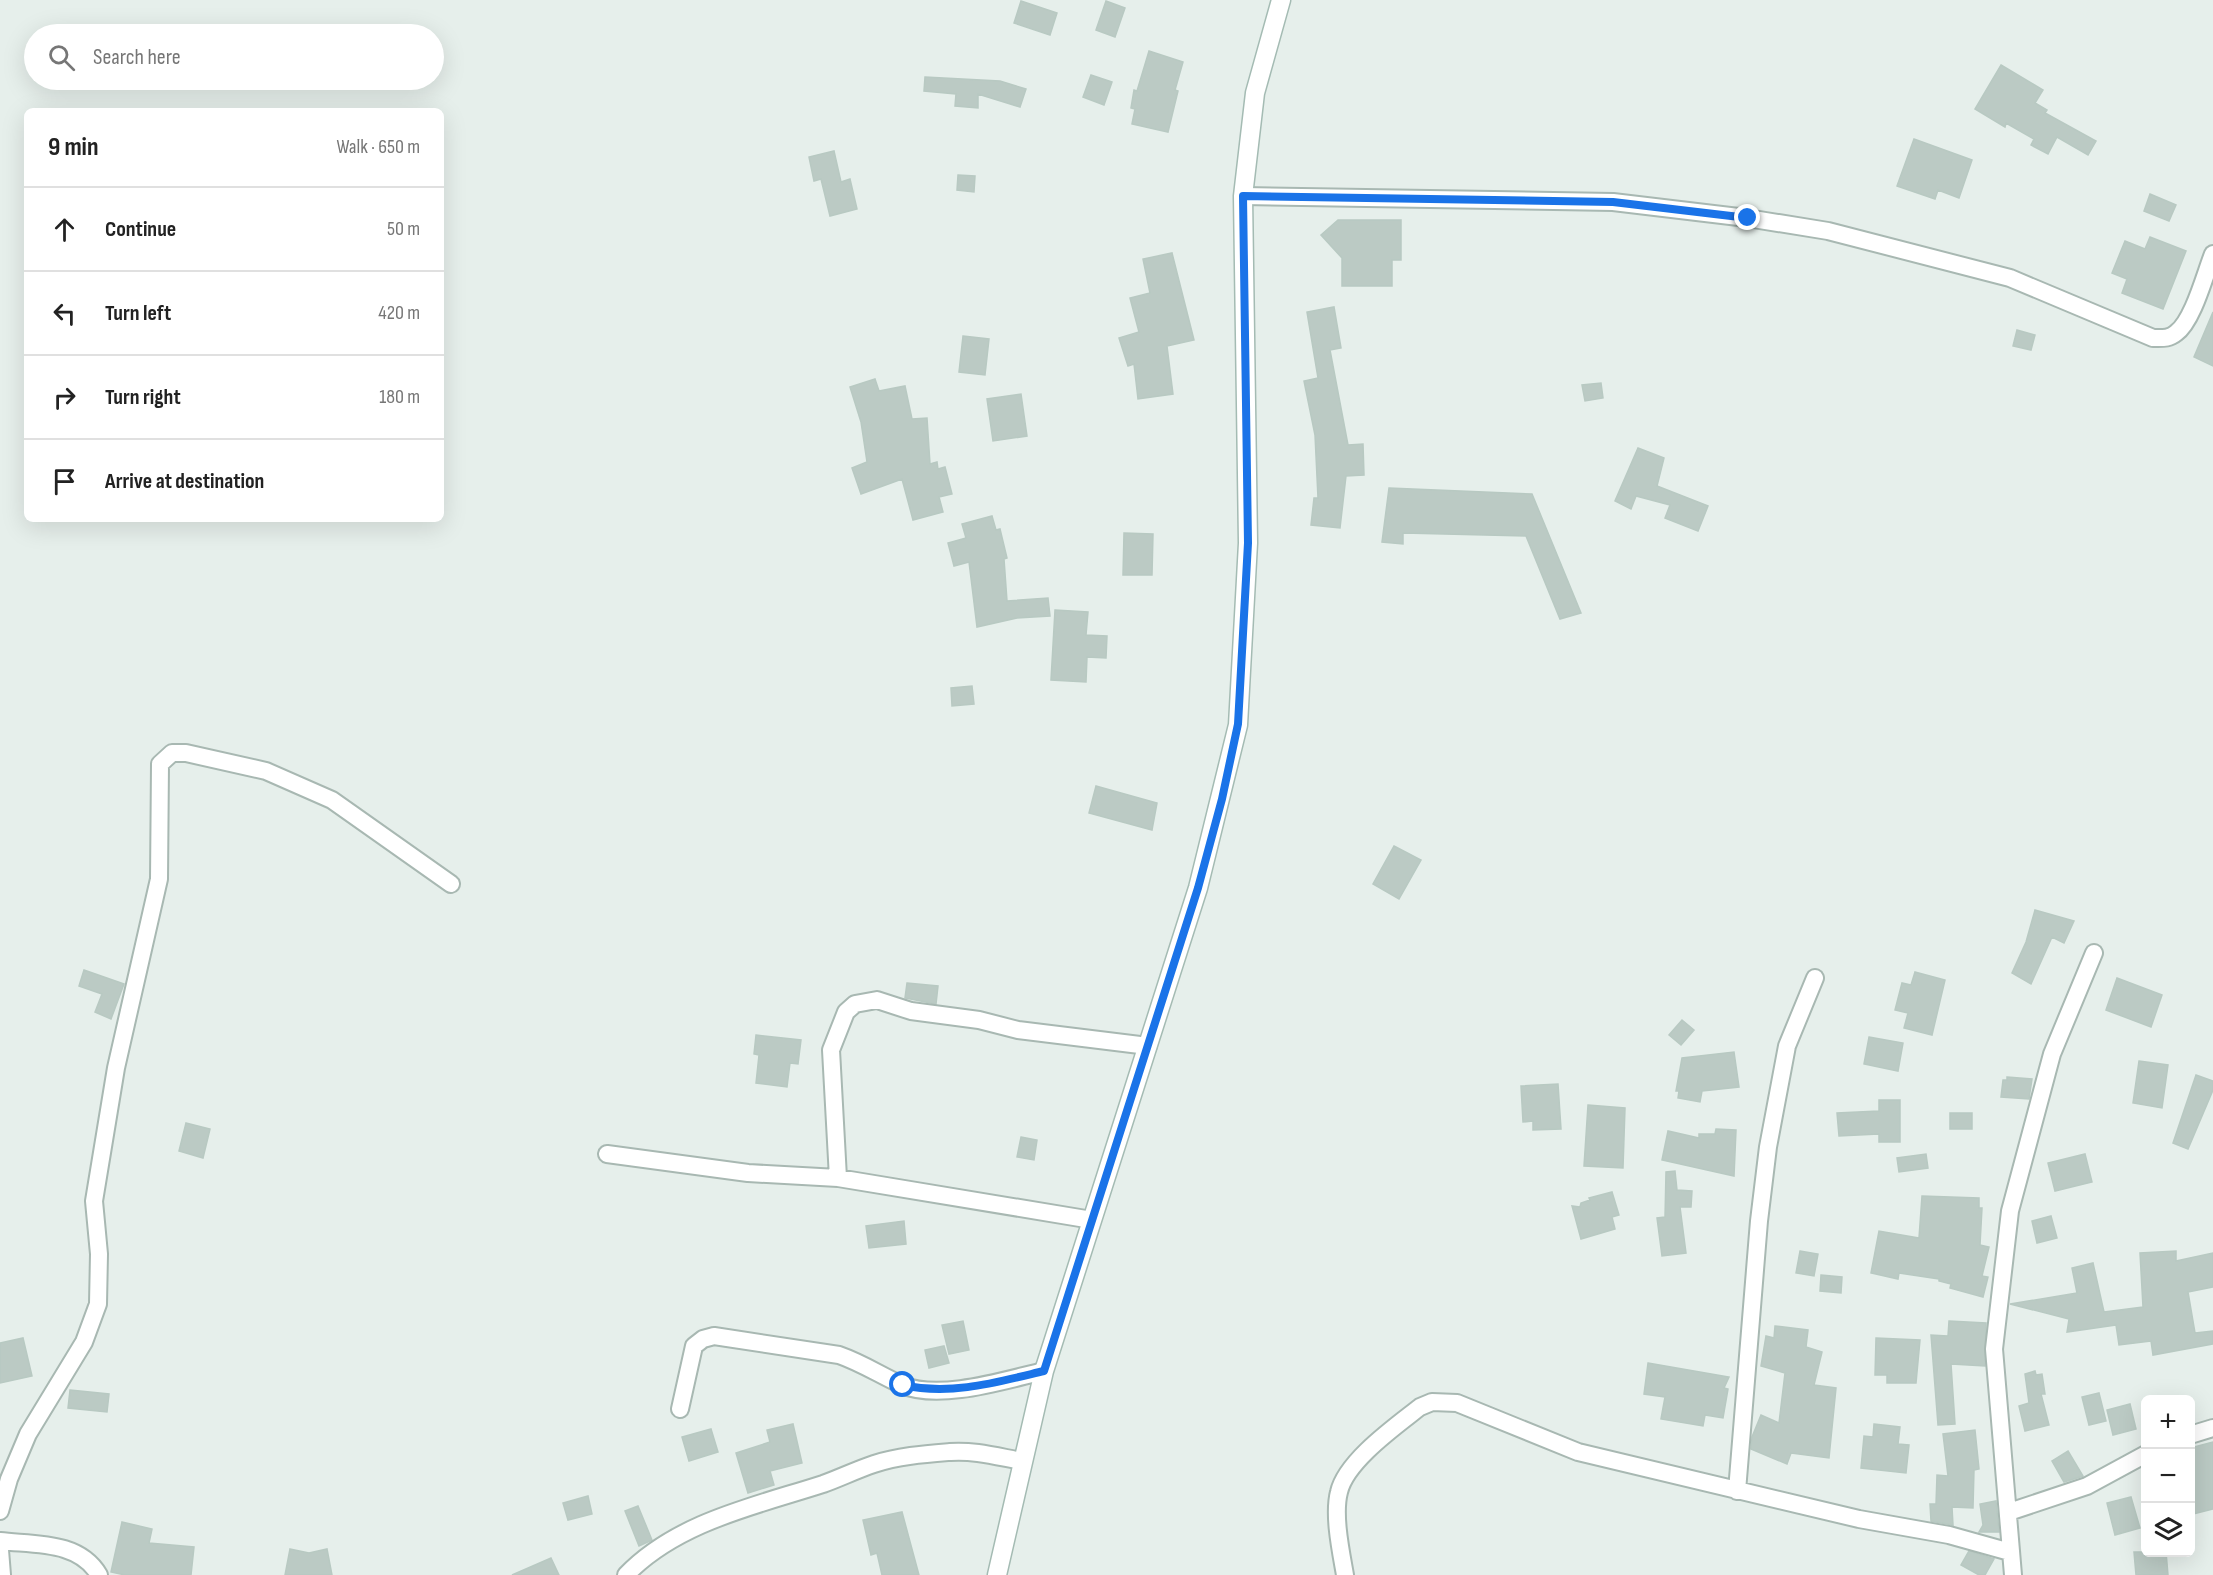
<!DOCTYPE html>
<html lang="en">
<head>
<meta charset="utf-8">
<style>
  body { margin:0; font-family:"Sofia Sans Condensed",sans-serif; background:#f2f2f2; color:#222 }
  .controls { position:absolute; right:18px; bottom:18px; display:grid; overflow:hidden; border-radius:9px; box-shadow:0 6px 24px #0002 }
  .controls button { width:54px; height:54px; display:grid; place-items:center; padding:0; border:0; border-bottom:2px solid #e0e0e0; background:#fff; color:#222; font:30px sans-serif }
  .stop { position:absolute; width:18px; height:18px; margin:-14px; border:4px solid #1a73e8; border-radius:50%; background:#fff }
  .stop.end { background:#1a73e8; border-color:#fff; box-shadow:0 2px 6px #0008 }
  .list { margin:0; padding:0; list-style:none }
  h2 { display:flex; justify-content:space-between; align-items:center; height:78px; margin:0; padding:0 24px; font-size:26px }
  h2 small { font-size:20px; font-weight:400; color:#767676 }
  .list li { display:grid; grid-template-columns:39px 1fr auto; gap:18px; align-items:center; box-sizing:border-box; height:84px; padding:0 24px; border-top:2px solid #e0e0e0 }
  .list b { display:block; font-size:22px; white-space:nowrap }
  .list em { font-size:20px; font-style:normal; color:#767676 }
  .icon { flex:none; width:33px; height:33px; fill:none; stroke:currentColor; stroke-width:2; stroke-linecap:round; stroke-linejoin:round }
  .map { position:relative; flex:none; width:2213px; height:1575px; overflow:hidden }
  .search { position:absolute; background:#fff; box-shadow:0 6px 24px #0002; left:24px; top:24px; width:420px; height:66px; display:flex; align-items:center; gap:15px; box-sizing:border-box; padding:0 21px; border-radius:33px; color:#767676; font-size:22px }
  .panel { position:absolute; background:#fff; box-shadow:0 6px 24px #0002; left:24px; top:108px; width:420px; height:414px; border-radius:9px }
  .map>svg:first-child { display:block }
  .building { fill:#bbcac4; stroke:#b8c9c2; stroke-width:1.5 }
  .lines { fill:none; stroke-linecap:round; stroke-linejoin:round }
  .minor-casing { stroke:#a8b8b2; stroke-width:20 }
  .secondary-casing { stroke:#a4bbb3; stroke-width:21 }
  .minor { stroke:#fff; stroke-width:16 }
  .secondary { stroke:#fff; stroke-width:18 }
  .route { stroke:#1a73e8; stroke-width:8 }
</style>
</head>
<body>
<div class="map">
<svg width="2213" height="1575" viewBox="0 0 2213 1575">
  <rect width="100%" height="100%" fill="#e6efeb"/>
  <path class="building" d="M 1021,1 L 1057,13 L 1050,35 L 1014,23 Z
    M 1106,1 L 1125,8 L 1115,37 L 1096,30 Z
    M 1149,51 L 1183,62 L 1175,90 L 1178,91 L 1168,132 L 1132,124 L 1135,109 L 1131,108 L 1134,90 L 1137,91 Z
    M 2001,65 L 2043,90 L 2035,103 L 2047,110 L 2045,113 L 2096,141 L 2088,155 L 2057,137 L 2048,154 L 2031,145 L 2034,139 L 2006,123 L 2005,127 L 1975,109 Z
    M 1091,75 L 1112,82 L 1104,105 L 1083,97 Z
    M 925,77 L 1000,81 L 1026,89 L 1020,107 L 978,94 L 978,108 L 955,106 L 956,94 L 924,91 Z
    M 1914,139 L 1972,160 L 1959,198 L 1938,190 L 1935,199 L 1897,186 Z
    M 834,151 L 841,182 L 850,179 L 857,209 L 830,216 L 821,179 L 814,181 L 809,157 Z
    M 958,175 L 975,176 L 974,192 L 957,190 Z
    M 2150,194 L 2176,205 L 2169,221 L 2144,211 Z
    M 1338,220 L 1401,220 L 1401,260 L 1392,260 L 1392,286 L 1342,286 L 1342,258 L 1321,235 Z
    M 2150,237 L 2186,251 L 2163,309 L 2122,293 L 2127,279 L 2112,273 L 2125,241 L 2145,249 Z
    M 1172,253 L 1194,340 L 1167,346 L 1173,394 L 1138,399 L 1134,364 L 1128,366 L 1119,338 L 1139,332 L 1130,298 L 1150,293 L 1143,259 Z
    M 1334,307 L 1341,348 L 1330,350 L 1348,445 L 1363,444 L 1364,475 L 1346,476 L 1340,528 L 1311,525 L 1314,498 L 1318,498 L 1315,435 L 1304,381 L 1318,378 L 1307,312 Z
    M 2213,312 L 2213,366 L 2194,357 Z
    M 2017,330 L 2035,335 L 2031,350 L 2013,346 Z
    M 963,336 L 989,339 L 985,375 L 959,372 Z
    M 875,379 L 879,391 L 905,386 L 912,419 L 927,418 L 930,464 L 937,462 L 938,469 L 945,467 L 952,494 L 939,497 L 943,512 L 913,520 L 902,479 L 861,494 L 852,468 L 867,462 L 861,422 L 850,387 Z
    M 1601,383 L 1603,398 L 1585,401 L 1582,385 Z
    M 1021,394 L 1027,436 L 993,441 L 987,399 Z
    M 1638,448 L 1664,458 L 1657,486 L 1708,506 L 1698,531 L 1665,518 L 1670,505 L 1636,496 L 1631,509 L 1615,501 Z
    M 1389,488 L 1532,494 L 1581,613 L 1560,619 L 1526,536 L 1403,533 L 1403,544 L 1382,542 Z
    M 992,516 L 996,530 L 1000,529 L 1007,558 L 1004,559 L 1007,601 L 1048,598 L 1050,616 L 1017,618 L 977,627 L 969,562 L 954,566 L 948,543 L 966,538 L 962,524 Z
    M 1124,533 L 1153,534 L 1152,575 L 1123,575 Z
    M 1055,610 L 1088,612 L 1086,635 L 1107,636 L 1106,658 L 1087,657 L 1086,682 L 1051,680 Z
    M 972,686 L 974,704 L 952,706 L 951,688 Z
    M 1096,786 L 1157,803 L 1152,830 L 1089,813 Z
    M 1394,846 L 1421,860 L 1399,899 L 1373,884 Z
    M 2035,910 L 2074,921 L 2064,943 L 2052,937 L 2031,984 L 2012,973 L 2026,942 Z
    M 84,970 L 124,984 L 111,1019 L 95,1012 L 102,994 L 79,986 Z
    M 1915,972 L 1945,980 L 1932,1035 L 1904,1028 L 1908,1013 L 1895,1010 L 1902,983 L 1911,985 Z
    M 2117,978 L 2162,995 L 2151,1027 L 2106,1010 Z
    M 907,983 L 938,986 L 936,1004 L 905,998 Z
    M 1682,1020 L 1694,1030 L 1681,1045 L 1669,1035 Z
    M 756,1035 L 801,1040 L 798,1064 L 790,1063 L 787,1087 L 756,1083 L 759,1055 L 754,1054 Z
    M 1869,1037 L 1903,1043 L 1898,1071 L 1864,1064 Z
    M 1734,1052 L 1739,1087 L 1702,1091 L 1700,1102 L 1678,1098 L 1679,1091 L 1676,1091 L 1682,1058 Z
    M 2139,1061 L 2168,1065 L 2162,1108 L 2133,1103 Z
    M 2196,1075 L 2213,1081 L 2213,1090 L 2188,1149 L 2173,1143 Z
    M 2007,1077 L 2032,1079 L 2029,1099 L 2001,1097 L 2003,1080 L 2007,1080 Z
    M 1558,1084 L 1561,1129 L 1533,1130 L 1533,1121 L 1523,1122 L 1521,1086 Z
    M 1879,1100 L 1900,1100 L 1900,1142 L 1879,1142 L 1879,1134 L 1839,1136 L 1837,1113 L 1879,1111 Z
    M 1588,1105 L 1625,1108 L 1623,1168 L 1584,1166 Z
    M 1950,1113 L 1972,1113 L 1972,1129 L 1950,1129 Z
    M 186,1123 L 210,1129 L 203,1158 L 179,1151 Z
    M 1716,1129 L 1736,1130 L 1734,1176 L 1662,1160 L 1668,1131 L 1699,1138 L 1699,1134 L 1715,1134 Z
    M 1021,1137 L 1037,1140 L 1034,1160 L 1017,1157 Z
    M 1926,1154 L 1928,1168 L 1899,1172 L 1897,1158 Z
    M 2085,1154 L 2092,1182 L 2055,1191 L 2048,1163 Z
    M 1675,1171 L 1677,1190 L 1692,1191 L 1691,1207 L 1680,1207 L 1686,1253 L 1662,1256 L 1657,1218 L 1665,1217 L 1666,1172 Z
    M 1612,1192 L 1619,1215 L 1612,1217 L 1615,1229 L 1581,1239 L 1572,1206 L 1580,1207 L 1581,1203 L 1590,1200 L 1589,1198 Z
    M 1922,1196 L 1979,1198 L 1979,1208 L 1982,1208 L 1980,1245 L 1989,1247 L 1982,1276 L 1988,1277 L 1983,1297 L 1950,1288 L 1951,1284 L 1939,1281 L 1939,1279 L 1899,1273 L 1898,1279 L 1871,1273 L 1879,1231 L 1919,1238 Z
    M 2051,1216 L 2057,1238 L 2037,1243 L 2032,1221 Z
    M 904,1221 L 906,1244 L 869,1248 L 866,1226 Z
    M 1800,1251 L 1818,1254 L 1814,1276 L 1796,1273 Z
    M 2176,1251 L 2176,1261 L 2213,1253 L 2213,1287 L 2188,1292 L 2195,1333 L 2213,1331 L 2213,1344 L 2153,1355 L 2151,1341 L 2119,1345 L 2116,1325 L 2067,1332 L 2069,1319 L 2010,1304 L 2077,1293 L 2072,1268 L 2093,1263 L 2104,1312 L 2143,1307 L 2140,1253 Z
    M 1821,1275 L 1842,1277 L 1841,1293 L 1820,1291 Z
    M 963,1321 L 969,1350 L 949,1354 L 942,1325 Z
    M 1949,1321 L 1986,1323 L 1985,1366 L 1951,1364 L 1955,1424 L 1938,1425 L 1931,1335 L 1948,1336 Z
    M 1775,1326 L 1808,1330 L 1806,1347 L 1822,1352 L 1814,1385 L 1836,1388 L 1829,1458 L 1791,1453 L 1787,1464 L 1751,1449 L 1752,1437 L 1761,1415 L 1779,1423 L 1785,1373 L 1761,1366 L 1766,1336 L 1774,1338 Z
    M 23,1338 L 32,1376 L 0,1383 L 0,1343 Z
    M 1876,1338 L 1920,1340 L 1916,1383 L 1887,1383 L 1887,1375 L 1875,1375 Z
    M 944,1346 L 949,1363 L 929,1368 L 925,1350 Z
    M 1648,1363 L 1729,1377 L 1724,1388 L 1728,1389 L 1723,1418 L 1705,1415 L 1703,1426 L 1661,1419 L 1665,1397 L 1644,1394 Z
    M 2035,1371 L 2036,1375 L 2042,1374 L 2045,1394 L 2041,1394 L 2049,1425 L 2025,1431 L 2019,1406 L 2029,1403 L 2025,1374 Z
    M 70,1390 L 109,1394 L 107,1412 L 68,1408 Z
    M 2099,1393 L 2106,1421 L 2089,1425 L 2082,1397 Z
    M 2130,1404 L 2136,1429 L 2113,1435 L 2107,1410 Z
    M 793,1424 L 802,1463 L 770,1471 L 774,1485 L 748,1493 L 736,1453 L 770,1442 L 767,1430 Z
    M 1874,1424 L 1900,1427 L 1898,1444 L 1909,1445 L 1906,1473 L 1861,1468 L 1864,1436 L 1873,1437 Z
    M 711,1429 L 718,1452 L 689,1461 L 682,1437 Z
    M 1975,1430 L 1979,1469 L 1974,1470 L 1973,1508 L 1952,1507 L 1953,1525 L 1931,1521 L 1930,1504 L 1936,1504 L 1937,1475 L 1948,1476 L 1943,1434 Z
    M 2213,1442 L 2213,1509 L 2193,1514 L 2190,1448 Z
    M 2068,1451 L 2083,1476 L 2064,1482 L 2052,1461 Z
    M 588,1496 L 592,1514 L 568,1520 L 563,1503 Z
    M 2131,1497 L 2140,1528 L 2115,1535 L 2107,1503 Z
    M 1996,1501 L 1999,1532 L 1979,1532 L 1983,1525 L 1980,1504 Z
    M 638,1506 L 652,1540 L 639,1546 L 625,1511 Z
    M 902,1512 L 919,1575 L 882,1575 L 877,1553 L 871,1555 L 863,1520 Z
    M 122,1522 L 152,1529 L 149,1543 L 194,1547 L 191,1575 L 125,1575 L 111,1572 Z
    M 290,1549 L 309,1553 L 327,1549 L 332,1575 L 285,1575 Z
    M 1969,1551 L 1994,1559 L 1985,1575 L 1979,1575 L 1961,1565 Z
    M 2134,1552 L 2166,1552 L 2168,1575 L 2136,1575 Z
    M 551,1558 L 559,1575 L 512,1575 Z"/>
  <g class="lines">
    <g class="minor-casing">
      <path id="minor" d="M 1243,196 L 1613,202 L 1747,218 L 1828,231 L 2010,278 L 2153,338 C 2162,338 2169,339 2176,333 C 2193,321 2205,274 2213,254
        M 607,1154 L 748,1173 L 838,1178 L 1092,1220
        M 838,1178 L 831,1050 L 846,1012 L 855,1004 L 877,1000 L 911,1011 L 979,1020 L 1018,1030 L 1148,1046
        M 680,1409 L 694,1346 L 703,1339 L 714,1336 L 839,1355 C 862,1363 880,1375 902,1385 C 940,1401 1005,1380 1044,1371
        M 2190,1435 L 2213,1428
        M 1737,1491 L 1759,1221 L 1768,1147 L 1787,1046 L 1815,978
        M 0,1511 L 9,1479 L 28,1434 L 84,1342 L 98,1304 L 99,1254 L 94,1201 L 116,1068 L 159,879 L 160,764 L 172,753 L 186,753 L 266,771 L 332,800 L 451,884
        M 2009,1512 L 2087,1486 L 2146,1454
        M 0,1541 C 36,1545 79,1541 99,1575
        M 0,1550 L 2,1575
        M 626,1575 C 677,1522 755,1506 823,1484 C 840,1478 856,1470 874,1464 C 898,1456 925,1454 950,1452 C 974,1450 999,1457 1022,1461
        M 1345,1575 C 1341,1552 1333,1515 1339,1492 C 1346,1461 1396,1426 1420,1407 L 1432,1402 L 1457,1403 L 1578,1452 L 1859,1519 L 1949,1535 L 2010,1552
        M 2013,1575 L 1994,1349 L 2010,1211 L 2052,1054 L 2094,953"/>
    </g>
    <g class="secondary-casing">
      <path id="secondary" d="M 997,1575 L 1044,1371 L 1198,888 L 1238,725 L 1248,543 L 1243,196 L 1255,93 L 1281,0"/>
    </g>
    <use href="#minor" class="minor"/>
    <use href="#secondary" class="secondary"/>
  </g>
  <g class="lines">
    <path class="route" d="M 903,1385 C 950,1396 998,1382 1044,1371 L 1198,888 L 1222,799 L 1238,724 L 1248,543 L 1243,196 L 1613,202 L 1748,218"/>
  </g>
</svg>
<div class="controls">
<button>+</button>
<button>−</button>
<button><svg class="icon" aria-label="layers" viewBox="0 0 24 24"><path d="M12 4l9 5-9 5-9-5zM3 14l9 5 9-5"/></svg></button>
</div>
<div class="stop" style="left:903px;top:1385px"></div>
<div class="stop end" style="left:1748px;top:218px"></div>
<div class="search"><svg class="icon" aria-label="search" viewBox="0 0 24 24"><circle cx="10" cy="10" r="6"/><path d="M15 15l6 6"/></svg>Search here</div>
<section class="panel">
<h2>9 min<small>Walk · 650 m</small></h2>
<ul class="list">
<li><svg class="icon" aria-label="ahead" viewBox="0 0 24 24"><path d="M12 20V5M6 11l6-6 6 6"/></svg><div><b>Continue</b></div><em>50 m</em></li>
<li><svg class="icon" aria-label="left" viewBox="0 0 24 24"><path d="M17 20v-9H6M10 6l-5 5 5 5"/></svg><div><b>Turn left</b></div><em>420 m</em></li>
<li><svg class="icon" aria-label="right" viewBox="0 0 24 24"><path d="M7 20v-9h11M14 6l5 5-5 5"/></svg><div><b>Turn right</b></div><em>180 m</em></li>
<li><svg class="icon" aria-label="arrive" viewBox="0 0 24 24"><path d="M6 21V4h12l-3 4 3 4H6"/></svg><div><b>Arrive at destination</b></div></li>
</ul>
</section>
</div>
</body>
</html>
